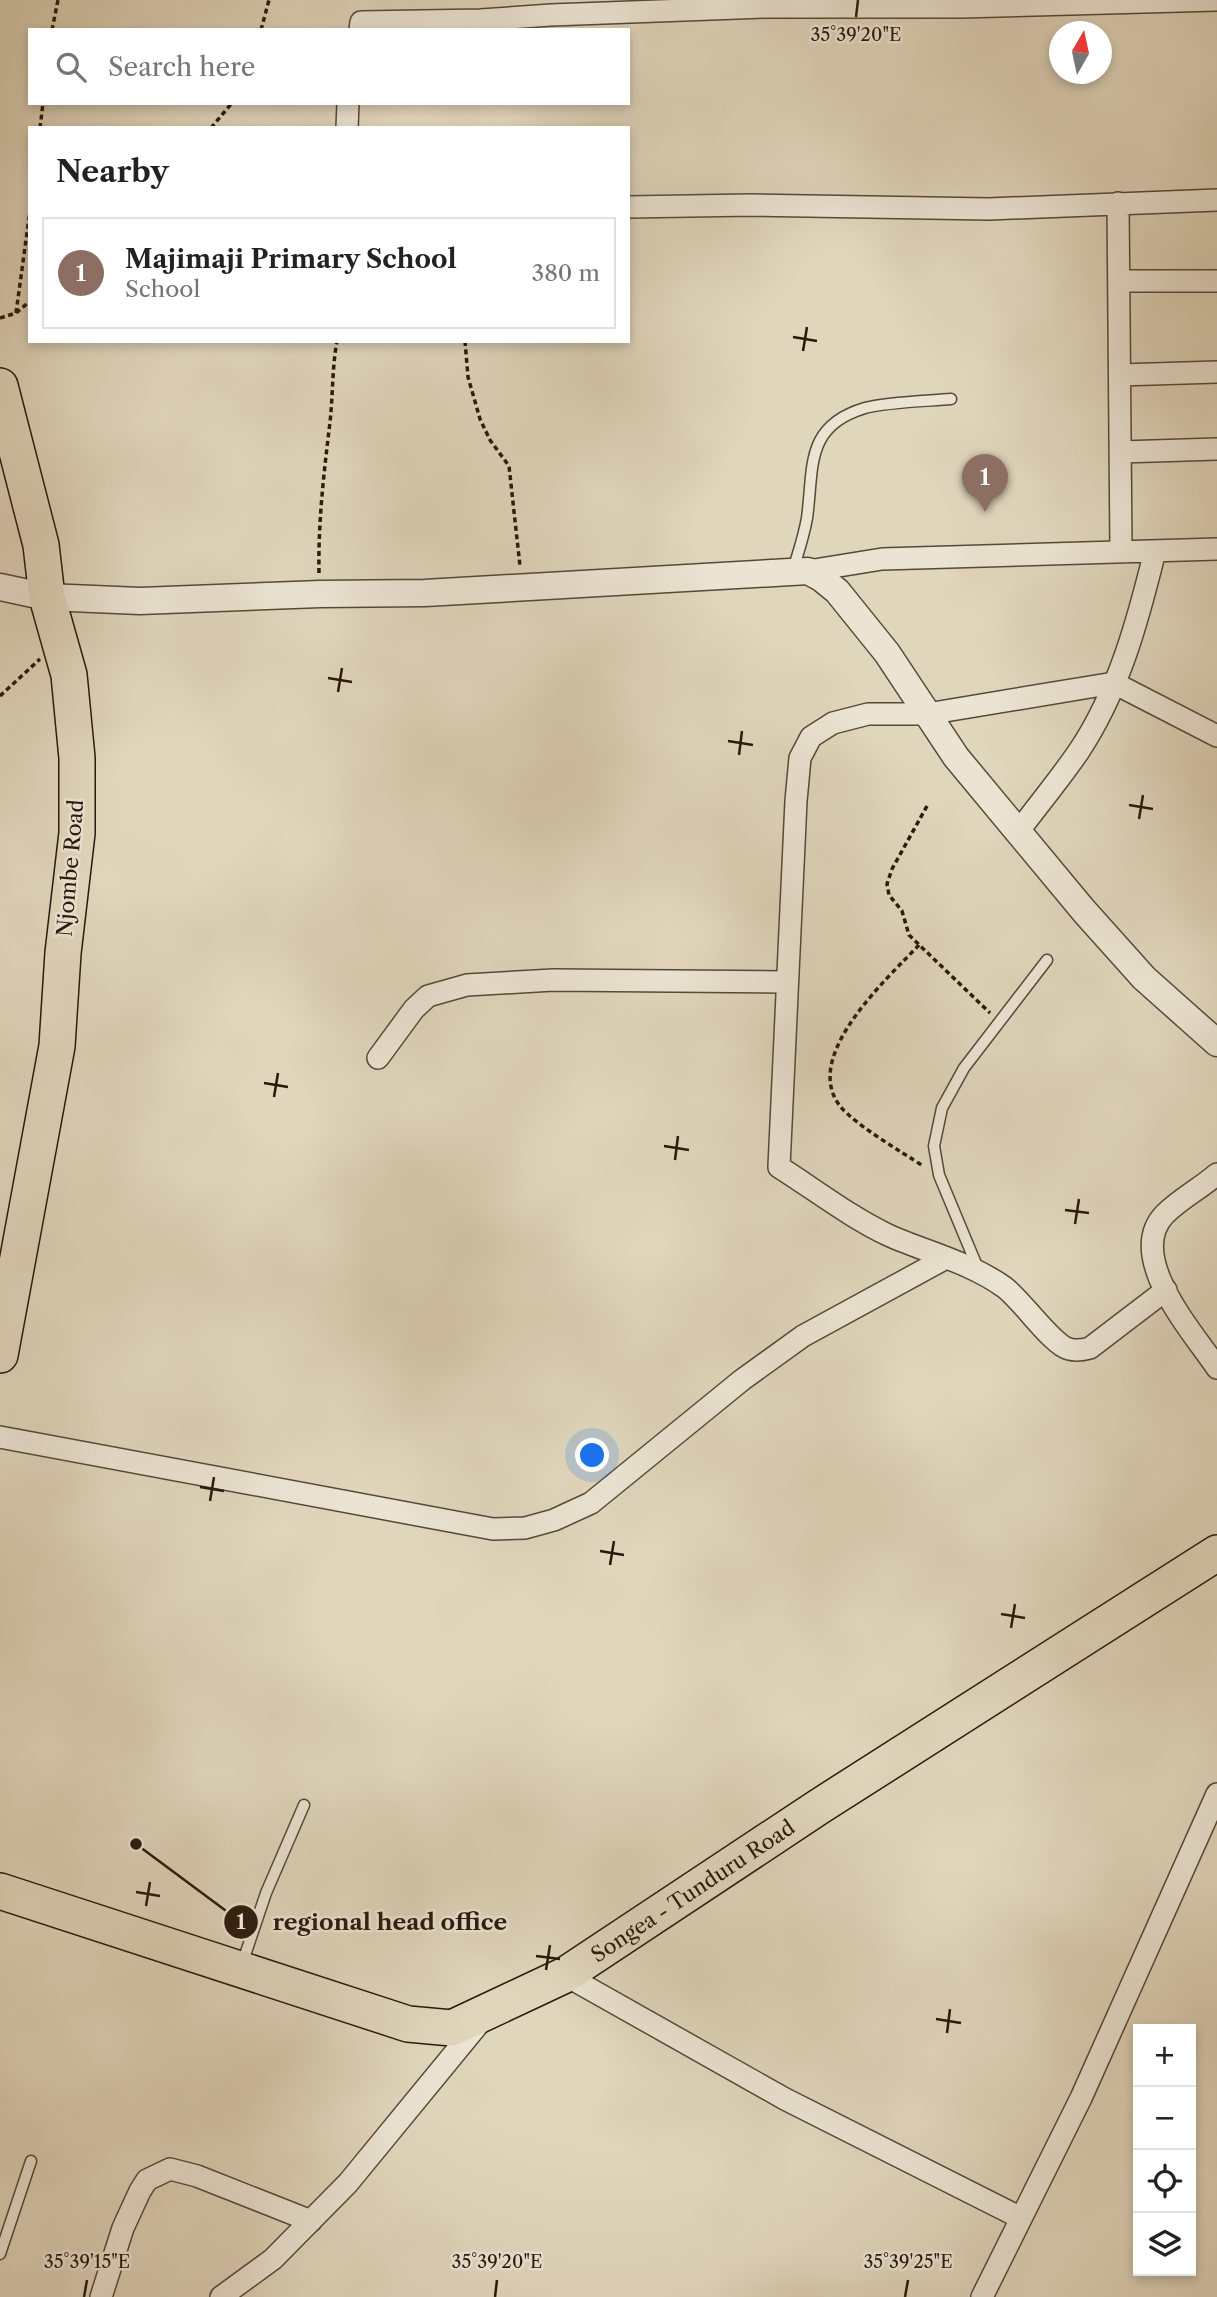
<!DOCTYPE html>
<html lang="en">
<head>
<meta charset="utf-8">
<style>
  body { margin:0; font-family:"Libre Caslon Text",serif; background:#f2f2f2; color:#222 }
  .controls { position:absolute; right:21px; bottom:21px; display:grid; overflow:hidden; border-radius:0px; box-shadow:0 4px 10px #0003 }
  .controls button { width:63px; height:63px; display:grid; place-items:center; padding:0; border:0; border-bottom:2px solid #e0e0e0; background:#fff; color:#222; font:35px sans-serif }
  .compass { position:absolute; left:1049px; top:21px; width:63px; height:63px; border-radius:50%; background:#fff; box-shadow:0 4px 10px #0003; rotate:9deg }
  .you { position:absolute; left:593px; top:1456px; width:24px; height:24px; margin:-18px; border:5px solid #fff; border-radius:50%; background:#1a73e8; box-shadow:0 0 0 10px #1a73e833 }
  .badge { display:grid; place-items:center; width:46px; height:46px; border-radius:50%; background:#8f2418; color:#fff; font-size:23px; font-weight:700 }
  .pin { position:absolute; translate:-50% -58px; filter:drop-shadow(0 2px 4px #0008) }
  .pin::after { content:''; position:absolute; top:37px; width:24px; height:21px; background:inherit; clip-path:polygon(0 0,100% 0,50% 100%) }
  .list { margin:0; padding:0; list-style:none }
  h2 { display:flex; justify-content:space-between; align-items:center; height:91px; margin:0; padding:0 28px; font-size:30px }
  h2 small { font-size:23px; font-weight:400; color:#767676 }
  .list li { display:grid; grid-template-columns:46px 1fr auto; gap:21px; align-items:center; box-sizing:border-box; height:112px; margin:0 14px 14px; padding:0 14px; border:2px solid #e0e0e0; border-radius:0px }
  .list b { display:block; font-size:26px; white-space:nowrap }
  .list p { margin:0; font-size:23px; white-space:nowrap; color:#767676 }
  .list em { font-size:23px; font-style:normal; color:#767676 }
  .icon { flex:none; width:38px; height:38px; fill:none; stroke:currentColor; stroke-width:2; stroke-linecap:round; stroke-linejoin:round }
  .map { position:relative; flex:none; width:1217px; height:2297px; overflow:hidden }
  .search { position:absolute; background:#fff; box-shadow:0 4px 10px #0003; left:28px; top:28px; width:602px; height:77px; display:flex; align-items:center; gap:18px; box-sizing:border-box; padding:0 24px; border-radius:0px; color:#767676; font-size:26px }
  .panel { position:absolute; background:#fff; box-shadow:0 4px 10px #0003; left:28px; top:126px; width:602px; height:217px; border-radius:0px }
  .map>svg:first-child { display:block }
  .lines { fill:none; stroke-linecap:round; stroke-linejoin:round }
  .service-casing { stroke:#574838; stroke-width:13 }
  .minor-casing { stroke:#574838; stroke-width:24 }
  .tertiary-casing { stroke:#574838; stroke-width:29 }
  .trunk-casing { stroke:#29180c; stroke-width:38 }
  .path { stroke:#29180c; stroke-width:3.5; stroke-dasharray:5 3.5; stroke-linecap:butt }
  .service { stroke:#ebe4d3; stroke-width:10 }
  .minor { stroke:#ebe4d3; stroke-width:21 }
  .tertiary { stroke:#ebe4d3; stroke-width:26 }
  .trunk { stroke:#e0d6bc; stroke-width:35 }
  .ticks { fill:none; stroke:#29180c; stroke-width:2.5 }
  .labels { text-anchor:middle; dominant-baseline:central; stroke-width:5; stroke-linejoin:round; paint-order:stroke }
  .street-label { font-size:21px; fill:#29180c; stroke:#ebe4d3 }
  .ticks-label { font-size:18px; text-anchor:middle; fill:#29180c; stroke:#ebe4d3; stroke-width:5; stroke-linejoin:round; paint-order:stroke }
  .leader { fill:none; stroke:#29180c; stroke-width:2.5 }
  .callout-dot { fill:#29180c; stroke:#ebe4d3; stroke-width:2.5 }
  .mark-label { font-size:21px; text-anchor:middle; font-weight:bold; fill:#fff }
  .callout-label { font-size:23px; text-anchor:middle; font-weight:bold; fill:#29180c; stroke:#ebe4d3; stroke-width:5; stroke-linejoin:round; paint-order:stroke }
</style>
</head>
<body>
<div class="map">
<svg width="1217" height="2297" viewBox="0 0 1217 2297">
  <rect width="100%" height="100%" fill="#e0d6bc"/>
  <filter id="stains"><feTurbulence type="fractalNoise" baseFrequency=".00286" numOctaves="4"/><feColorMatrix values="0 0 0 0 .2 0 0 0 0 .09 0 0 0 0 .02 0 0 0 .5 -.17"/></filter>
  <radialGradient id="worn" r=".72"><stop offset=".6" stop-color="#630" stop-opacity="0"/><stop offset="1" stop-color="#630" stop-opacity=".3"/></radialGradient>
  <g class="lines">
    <g class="service-casing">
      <path id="service" d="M 793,570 C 798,553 804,536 807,518 C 814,468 804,426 865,408 C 887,402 927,401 951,399
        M 979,1271 L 939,1175 L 934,1146 L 942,1108 L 964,1068 L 1047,960
        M 242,1964 L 266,1893 L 304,1805
        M 0,2254 L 31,2161"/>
    </g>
    <g class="minor-casing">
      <path id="minor" d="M 360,30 L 361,22 L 481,20 L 551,15 L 767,7 L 961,7 L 1217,0
        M 347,128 L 348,103
        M 1118,203 L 1121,552
        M 628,207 L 751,205 L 989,209 L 1217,200
        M 1120,281 L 1217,281
        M 1120,375 L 1217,372
        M 1121,452 L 1217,449
        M 808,571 L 882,559 L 1217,549
        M 1018,832 C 1038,805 1060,779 1079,751 C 1119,691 1138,620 1155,551
        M 378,1058 L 414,1009 L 428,996 L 467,985 L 553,980 L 786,982
        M 1217,1174 C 1201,1188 1180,1199 1165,1214 C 1124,1256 1193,1332 1217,1368
        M 1166,1290 L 1090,1348 C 1083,1350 1076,1351 1069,1349 C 1052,1345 1022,1300 1004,1287 C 969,1262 926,1252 888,1235 C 850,1217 814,1189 779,1167 L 796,801 L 800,758 L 811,737 L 833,723 L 868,714 L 927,714 L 1114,683 L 1217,736
        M 0,1437 L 493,1529 L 525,1528 L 554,1520 L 591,1503 L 742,1380 L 803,1336 L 946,1258
        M 565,1975 L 785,2099 L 1021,2218
        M 101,2297 L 123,2228 L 140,2191 L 147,2180 L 170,2169 L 197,2176 L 311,2221
        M 221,2297 L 273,2259 L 348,2183 L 481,2021
        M 982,2297 L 1081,2098 L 1217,1794"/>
    </g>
    <g class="tertiary-casing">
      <path id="tertiary" d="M 0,587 L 47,597 L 140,601 L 320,594 L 425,593 L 808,571 L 821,578 L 837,591 L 887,653 L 956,757 L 1084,911 L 1144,978 L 1217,1043"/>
    </g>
    <g class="trunk-casing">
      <g id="trunk">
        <path d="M 0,386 L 41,545 L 47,597 L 69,675 L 77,758 L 77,833 L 63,953 L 57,1046 L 0,1355"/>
        <path id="s1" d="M 0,1891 L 408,2024 L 452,2028 L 565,1975 L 820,1806 L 1217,1553"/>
      </g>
    </g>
    <path class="path" d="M 52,30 L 58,0
      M 261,30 L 269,0
      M 40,128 L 43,103
      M 211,128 L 232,103
      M 16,313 L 30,211
      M 0,318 L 16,313 L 30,301
      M 465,341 L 468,377 L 480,419 L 490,440 L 509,466 L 520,566
      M 319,573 C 318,522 324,472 330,422 C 333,395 332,368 337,341
      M 0,696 L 40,659
      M 927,806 L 892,869 L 887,884 L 889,895 L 902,911 L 909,935 L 990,1013
      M 919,945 C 887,979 801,1056 840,1106 C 855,1125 902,1152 923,1166"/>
    <use href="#service" class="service"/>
    <use href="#minor" class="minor"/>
    <use href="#tertiary" class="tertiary"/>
    <use href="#trunk" class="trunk"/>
  </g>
  <path class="ticks" d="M 856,17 L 858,0M 793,337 L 817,341M 803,351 L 807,327M 328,678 L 352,682M 338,692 L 342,668M 728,741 L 753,745M 739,755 L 742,731M 1129,805 L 1153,809M 1139,819 L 1143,795M 264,1083 L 288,1087M 274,1097 L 278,1073M 664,1146 L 689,1150M 675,1160 L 678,1136M 1065,1210 L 1089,1213M 1075,1224 L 1079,1199M 200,1487 L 224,1491M 210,1501 L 214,1477M 600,1551 L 624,1555M 610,1565 L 614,1541M 1001,1614 L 1025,1618M 1011,1628 L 1015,1604M 136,1892 L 160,1896M 146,1906 L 150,1882M 536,1956 L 560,1959M 546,1970 L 550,1945M 936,2019 L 961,2023M 947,2033 L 950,2009M 84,2297 L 87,2280M 495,2297 L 497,2280M 905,2297 L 908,2280"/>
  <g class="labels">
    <g class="street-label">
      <text transform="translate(70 868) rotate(-85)">Njombe Road</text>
      <text stroke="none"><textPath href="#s1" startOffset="751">Songea - Tunduru Road</textPath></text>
    </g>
  </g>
  <g class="ticks-label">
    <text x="856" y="41">35°39'20"E</text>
    <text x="87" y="2268">35°39'15"E</text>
    <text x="497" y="2268">35°39'20"E</text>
    <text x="908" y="2268">35°39'25"E</text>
  </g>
  <path class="leader" d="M136 1844L241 1922"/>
  <g class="callout-dot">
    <circle cx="136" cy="1844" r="7"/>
    <circle cx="241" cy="1922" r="18"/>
  </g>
  <g class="mark-label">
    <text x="241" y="1929">1</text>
  </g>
  <g class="callout-label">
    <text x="390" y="1930">regional head office</text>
  </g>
  <rect width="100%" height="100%" filter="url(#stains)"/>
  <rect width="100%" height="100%" fill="url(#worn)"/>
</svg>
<div class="controls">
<button>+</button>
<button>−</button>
<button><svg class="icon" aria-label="locate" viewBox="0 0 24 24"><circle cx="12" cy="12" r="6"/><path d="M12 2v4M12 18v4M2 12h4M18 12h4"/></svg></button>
<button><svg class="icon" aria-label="layers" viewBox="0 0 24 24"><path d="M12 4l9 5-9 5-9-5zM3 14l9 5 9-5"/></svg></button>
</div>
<svg class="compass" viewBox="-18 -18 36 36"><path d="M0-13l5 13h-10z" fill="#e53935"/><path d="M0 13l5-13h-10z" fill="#767676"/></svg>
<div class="you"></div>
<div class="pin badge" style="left:985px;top:512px;background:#8d6e63">1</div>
<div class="search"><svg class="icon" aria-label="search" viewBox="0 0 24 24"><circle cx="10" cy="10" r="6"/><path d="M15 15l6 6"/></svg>Search here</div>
<section class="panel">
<h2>Nearby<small></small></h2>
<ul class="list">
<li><span class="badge" style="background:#8d6e63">1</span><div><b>Majimaji Primary School</b><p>School</p></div><em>380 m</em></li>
</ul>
</section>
</div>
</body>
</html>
